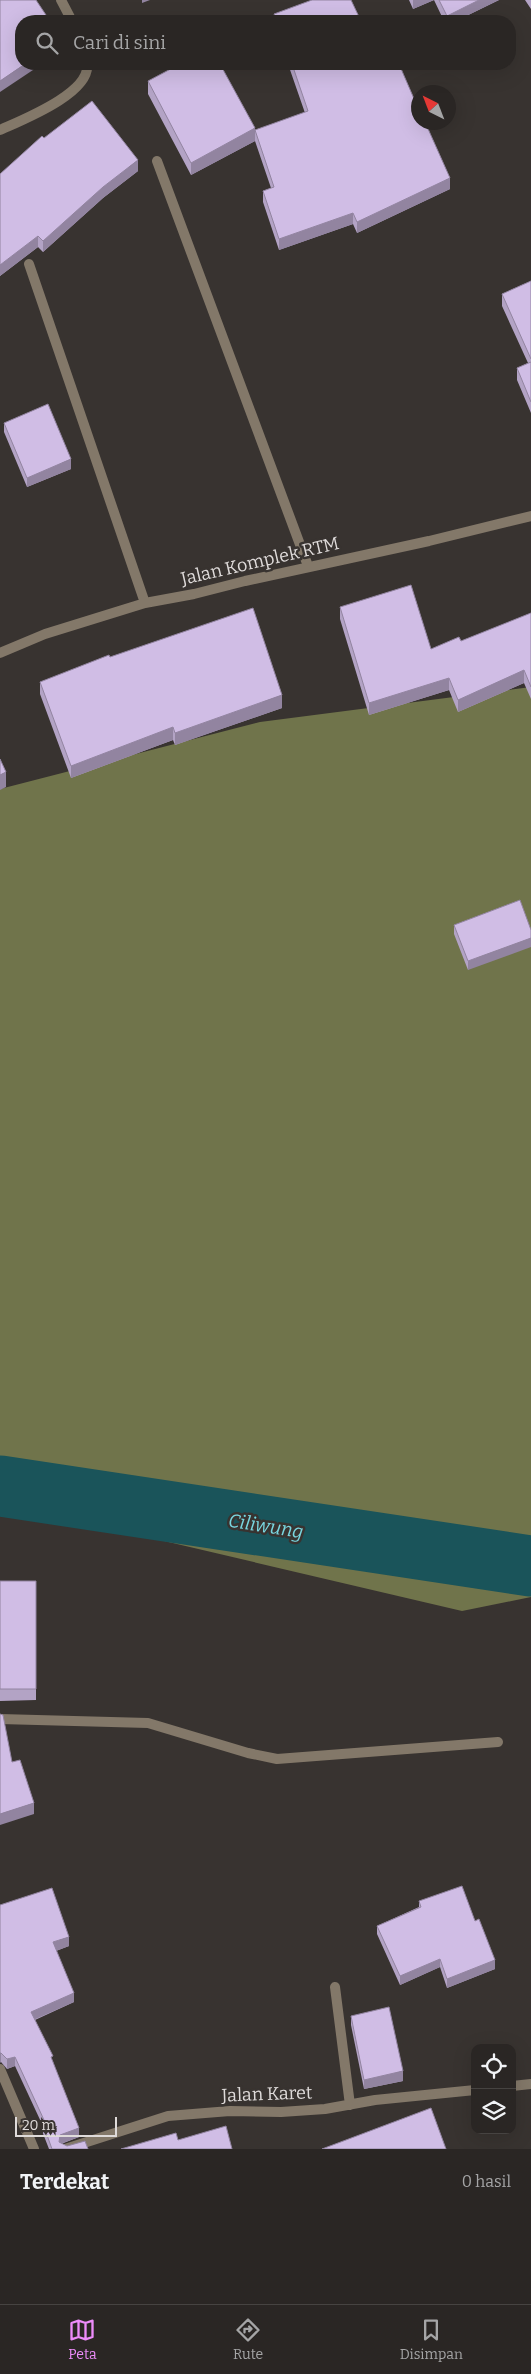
<!DOCTYPE html>
<html lang="id">
<head>
<meta charset="utf-8">
<style>
  body { margin:0; font-family:Bitter,serif; background:#363231; color:#f1f3f6 }
  .controls { position:absolute; right:15px; bottom:15px; display:grid; overflow:hidden; border-radius:10px; box-shadow:0 5px 20px #0002 }
  .controls button { width:45px; height:45px; display:grid; place-items:center; padding:0; border:0; border-bottom:1px solid #464341; background:#2a2624; color:#f1f3f6; font:25px sans-serif }
  .compass { position:absolute; left:411px; top:85px; width:45px; height:45px; border-radius:50%; background:#2a2624; box-shadow:0 5px 20px #0002; rotate:318deg }
  .scale { position:absolute; left:15px; bottom:12px; width:102px; box-sizing:border-box; padding-left:5px; border:2px solid #dfdbda; border-top:0; font-size:14px; line-height:18px; white-space:nowrap; color:#dfdbda; -webkit-text-stroke:4px #383330; paint-order:stroke }
  .list { margin:0; padding:0; list-style:none }
  h2 { display:flex; justify-content:space-between; align-items:center; height:65px; margin:0; padding:0 20px; font-size:21px }
  h2 small { font-size:16px; font-weight:400; color:#a5a5a6 }
  .icon { flex:none; width:28px; height:28px; fill:none; stroke:currentColor; stroke-width:2; stroke-linecap:round; stroke-linejoin:round }
  .map { position:relative; flex:none; width:531px; height:2149px; overflow:hidden }
  .search { position:absolute; background:#2a2624; box-shadow:0 5px 20px #0002; left:15px; right:15px; top:15px; height:55px; display:flex; align-items:center; gap:12px; box-sizing:border-box; padding:0 18px; border-radius:20px; color:#a5a5a6; font-size:19px }
  .sheet { height:155px; background:#2a2624 }
  nav { display:flex; justify-content:space-around; align-items:center; box-sizing:border-box; height:70px; border-top:1px solid #464341; background:#2a2624; font-size:14px; color:#a5a5a6 }
  nav a { display:grid; justify-items:center; gap:2px }
  nav .on { color:#ed8cfa }
  .map>svg:first-child { display:block }
  .forest { fill:#70744b }
  .lines { fill:none; stroke-linecap:round; stroke-linejoin:round }
  .river { stroke:#1a545a; stroke-width:61 }
  .street { stroke:#837869; stroke-width:10 }
  .wall { fill:#b3a3c5 }
  .shaded-wall { fill:#9284a0 }
  .building { fill:#d0bde5; stroke:#9284a0 }
  .labels { text-anchor:middle; dominant-baseline:central; stroke-width:5; stroke-linejoin:round; paint-order:stroke }
  .street-label { font-size:18px; fill:#dfdbda; stroke:#383330 }
  .water-label { font-size:19px; font-style:italic; fill:#79d6df; stroke:#383330 }
</style>
</head>
<body>
<div class="map">
<svg width="531" height="2149" viewBox="0 0 531 2149">
  <rect width="100%" height="100%" fill="#383330"/>
  <path class="forest" d="M 531,687 L 531,1597 L 462,1611 L 66,1518 L 0,1515 L 0,789 L 260,722 Z"/>
  <g class="lines">
    <path class="river" d="M 0,1486 L 531,1566"/>
    <path class="street" d="M 61,0 L 72,21
      M 0,130 C 22,120 91,93 87,64
      M 157,161 L 308,566
      M 29,264 L 145,603
      M 0,653 L 45,634 L 145,603 L 194,594 L 245,581 L 429,541 L 531,516
      M 0,1719 L 148,1723 L 248,1753 L 277,1759 L 498,1742
      M 335,1987 L 350,2105
      M 0,2069 L 34,2149
      M 512,2086 L 531,2084
      M 65,2149 L 168,2116 L 230,2111 L 281,2112 L 325,2109 L 375,2100 L 475,2090"/>
  </g>
  <path class="wall" d="M 409,0 L 434,0 L 413,9 Z
    M 434,0 L 499,0 L 456,21 L 444,21 Z
    M 525,0 L 531,0 L 531,9 Z
    M 288,64 L 382,64 L 450,189 L 357,233 L 353,224 L 279,250 L 263,202 L 263,191 L 271,188 L 255,141 L 191,175 L 148,94 L 148,81 L 255,130 L 305,113 Z
    M 44,138 L 138,171 L 103,198 L 43,252 L 38,247 L 0,276 L 0,174 Z
    M 531,281 L 531,413 L 517,380 L 517,368 L 528,363 L 502,306 L 502,294 Z
    M 4,423 L 71,469 L 27,487 L 4,432 Z
    M 340,607 L 431,649 L 461,641 L 531,613 L 531,699 L 524,683 L 458,712 L 449,690 L 369,715 L 340,619 Z
    M 110,657 L 282,708 L 175,745 L 173,740 L 71,778 L 40,694 L 40,682 Z
    M 520,900 L 468,970 L 454,934 L 454,925 Z
    M 0,1581 L 36,1581 L 36,1700 L 0,1701 L 0,1712 Z
    M 419,1901 L 475,1921 L 495,1969 L 447,1988 L 440,1967 L 400,1985 L 377,1934 L 377,1926 L 419,1907 Z
    M 0,1905 L 69,1946 L 56,1951 L 74,2002 L 35,2020 L 53,2062 L 79,2137 L 61,2144 L 67,2146 L 88,2149 L 49,2149 L 42,2131 L 42,2124 L 15,2066 L 7,2069 L 1,2062 Z
    M 351,2016 L 403,2081 L 364,2089 L 351,2025 Z"/>
  <path class="shaded-wall" d="M 142,0 L 150,0 L 142,3 Z
    M 413,0 L 434,0 L 413,9 Z
    M 479,0 L 499,0 L 456,21 L 447,21 L 447,16 Z
    M 25,64 L 42,64 L 0,92 L 0,81 Z
    M 255,128 L 255,141 L 191,175 L 191,163 Z
    M 138,160 L 138,171 L 103,198 L 43,252 L 43,241 L 103,187 Z
    M 450,178 L 450,189 L 357,233 L 357,222 Z
    M 353,213 L 353,224 L 279,250 L 279,239 Z
    M 38,236 L 38,247 L 0,276 L 0,265 Z
    M 71,459 L 71,469 L 27,487 L 27,478 Z
    M 524,670 L 524,683 L 458,712 L 458,700 Z
    M 449,678 L 449,690 L 369,715 L 369,703 Z
    M 282,695 L 282,708 L 175,745 L 175,733 Z
    M 173,727 L 173,740 L 71,778 L 71,766 Z
    M 6,772 L 6,787 L 0,790 L 0,775 Z
    M 531,938 L 531,947 L 468,970 L 468,961 Z
    M 34,1803 L 34,1814 L 0,1825 L 0,1814 Z
    M 69,1937 L 69,1946 L 53,1952 L 53,1942 Z
    M 440,1959 L 440,1967 L 400,1985 L 400,1976 Z
    M 495,1960 L 495,1969 L 447,1988 L 447,1979 Z
    M 74,1993 L 74,2002 L 31,2021 L 31,2012 Z
    M 0,2053 L 1,2053 L 1,2062 L 0,2063 Z
    M 15,2057 L 15,2066 L 7,2069 L 7,2059 Z
    M 403,2071 L 403,2081 L 364,2089 L 364,2080 Z
    M 79,2128 L 79,2137 L 60,2144 L 59,2142 L 60,2135 Z"/>
  <path class="building" d="M 0,0 L 36,0 L 50,21 L 21,21 L 21,64 L 25,64 L 0,81 Z
    M 312,0 L 351,0 L 361,21 L 277,21 L 274,14 Z
    M 439,0 L 479,0 L 447,16 Z
    M 180,64 L 220,64 L 255,128 L 191,163 L 148,81 Z
    M 292,64 L 382,64 L 384,69 L 395,64 L 399,64 L 418,108 L 418,122 L 425,122 L 450,178 L 357,222 L 353,213 L 279,239 L 263,191 L 274,187 L 255,130 L 308,111 Z
    M 92,101 L 138,160 L 103,187 L 43,241 L 38,236 L 0,265 L 0,174 L 42,136 L 44,138 Z
    M 531,281 L 531,359 L 502,294 Z
    M 531,362 L 531,402 L 517,368 Z
    M 48,404 L 71,459 L 27,478 L 4,423 Z
    M 411,585 L 431,649 L 459,637 L 461,641 L 531,613 L 531,687 L 524,670 L 458,700 L 449,678 L 369,703 L 340,607 Z
    M 253,608 L 282,695 L 175,733 L 173,727 L 71,766 L 40,682 L 109,655 L 110,657 Z
    M 0,759 L 6,772 L 0,775 Z
    M 520,900 L 531,930 L 531,938 L 468,961 L 454,925 Z
    M 0,1581 L 36,1581 L 36,1689 L 0,1689 Z
    M 0,1714 L 3,1715 L 12,1762 L 20,1760 L 34,1803 L 0,1814 Z
    M 462,1886 L 475,1921 L 479,1919 L 495,1960 L 447,1979 L 440,1959 L 400,1976 L 377,1926 L 421,1907 L 419,1901 Z
    M 52,1888 L 69,1937 L 53,1942 L 74,1993 L 31,2012 L 53,2056 L 51,2057 L 79,2128 L 60,2135 L 59,2142 L 67,2146 L 85,2141 L 88,2149 L 52,2149 L 42,2121 L 44,2120 L 15,2057 L 7,2059 L 1,2053 L 0,2053 L 0,1905 Z
    M 389,2007 L 403,2071 L 364,2080 L 351,2016 Z
    M 431,2108 L 446,2149 L 322,2149 Z
    M 226,2126 L 232,2149 L 121,2149 L 176,2133 L 178,2140 Z"/>
  <g class="labels">
    <g class="street-label">
      <text transform="translate(260 561) rotate(-13)">Jalan Komplek RTM</text>
      <text transform="translate(267 2094) rotate(-2)">Jalan Karet</text>
    </g>
    <g class="water-label">
      <text transform="translate(266 1526) rotate(9)">Ciliwung</text>
    </g>
  </g>
</svg>
<div class="controls">
<button><svg class="icon" aria-label="locate" viewBox="0 0 24 24"><circle cx="12" cy="12" r="6"/><path d="M12 2v4M12 18v4M2 12h4M18 12h4"/></svg></button>
<button><svg class="icon" aria-label="layers" viewBox="0 0 24 24"><path d="M12 4l9 5-9 5-9-5zM3 14l9 5 9-5"/></svg></button>
</div>
<svg class="compass" viewBox="-18 -18 36 36"><path d="M0-13l5 13h-10z" fill="#e53935"/><path d="M0 13l5-13h-10z" fill="#a5a5a6"/></svg>
<div class="scale">20 m</div>
<div class="search"><svg class="icon" aria-label="search" viewBox="0 0 24 24"><circle cx="10" cy="10" r="6"/><path d="M15 15l6 6"/></svg>Cari di sini</div>
</div>
<section class="sheet">
<h2>Terdekat<small>0 hasil</small></h2>
<ul class="list">
</ul>
</section>
<nav>
<a class="on"><svg class="icon" aria-label="map" viewBox="0 0 24 24"><path d="M3 6l6-2 6 2 6-2v14l-6 2-6-2-6 2zM9 4v14M15 6v14"/></svg>Peta</a>
<a><svg class="icon" aria-label="directions" viewBox="0 0 24 24"><path d="M12 3l9 9-9 9-9-9zM9 14v-3h6M13 9l2 2-2 2"/></svg>Rute</a>
<a><svg class="icon" aria-label="saved" viewBox="0 0 24 24"><path d="M7 4h10v16l-5-4-5 4z"/></svg>Disimpan</a>
</nav>
</body>
</html>
